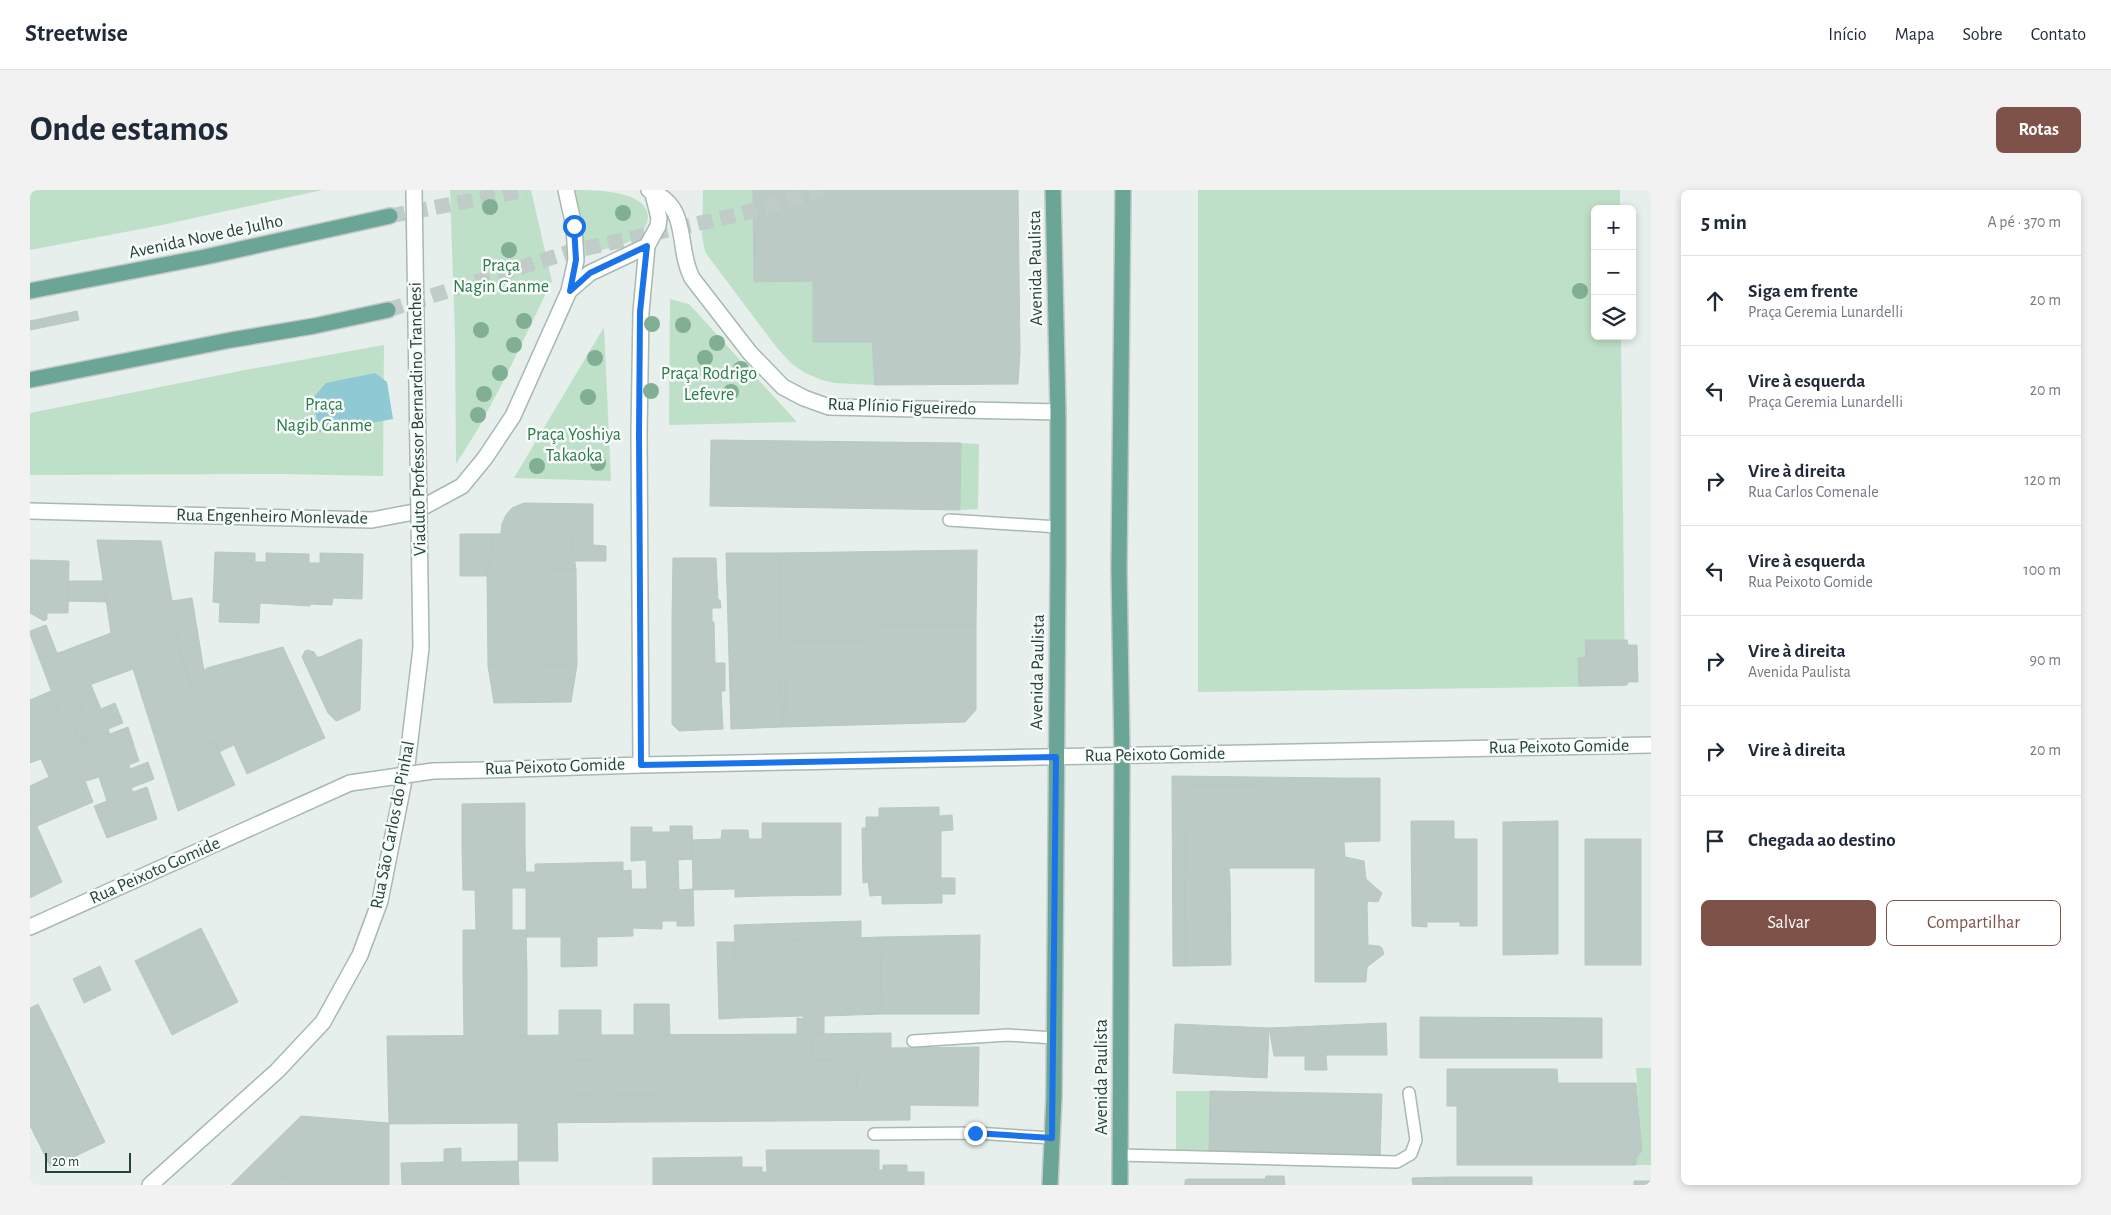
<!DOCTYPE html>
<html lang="pt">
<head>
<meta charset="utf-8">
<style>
  body { margin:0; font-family:"Alegreya Sans",sans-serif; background:#f2f2f3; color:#1f2937 }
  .controls { position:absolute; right:15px; top:15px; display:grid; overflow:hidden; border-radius:8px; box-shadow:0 2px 8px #0003 }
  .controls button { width:45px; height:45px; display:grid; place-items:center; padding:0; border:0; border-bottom:1px solid #e0e1e3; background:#fff; color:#1f2937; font:25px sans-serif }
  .scale { position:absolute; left:15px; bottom:12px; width:86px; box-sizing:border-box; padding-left:5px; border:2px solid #24423a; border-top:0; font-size:14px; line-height:18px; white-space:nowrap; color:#24423a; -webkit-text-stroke:4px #f7fbf9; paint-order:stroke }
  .stop { position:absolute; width:15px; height:15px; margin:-11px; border:4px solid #1a73e8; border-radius:50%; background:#fff }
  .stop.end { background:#1a73e8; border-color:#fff; box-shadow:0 1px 5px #0008 }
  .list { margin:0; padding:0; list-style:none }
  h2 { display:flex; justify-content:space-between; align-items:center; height:65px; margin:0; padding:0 20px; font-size:21px }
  h2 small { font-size:16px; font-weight:400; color:#747a83 }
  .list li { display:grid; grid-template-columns:32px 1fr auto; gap:15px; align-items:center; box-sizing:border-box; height:90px; padding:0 20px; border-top:1px solid #e0e1e3 }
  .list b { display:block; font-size:19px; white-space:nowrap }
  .list p { margin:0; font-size:16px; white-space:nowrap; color:#747a83 }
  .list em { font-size:16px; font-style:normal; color:#747a83 }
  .actions { display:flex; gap:10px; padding:15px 20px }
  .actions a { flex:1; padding:11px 0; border:1px solid #7f5249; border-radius:8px; text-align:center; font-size:18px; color:#7f5249 }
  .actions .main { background:#7f5249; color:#fff }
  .icon { flex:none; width:28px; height:28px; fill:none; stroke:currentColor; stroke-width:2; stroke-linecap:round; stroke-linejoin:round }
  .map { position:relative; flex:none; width:1621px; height:995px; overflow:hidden; border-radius:8px }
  header { display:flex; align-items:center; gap:30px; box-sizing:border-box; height:70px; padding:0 25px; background:#fff; border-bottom:1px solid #e0e1e3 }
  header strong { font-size:24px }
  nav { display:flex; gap:28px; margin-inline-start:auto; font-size:18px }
  .intro { display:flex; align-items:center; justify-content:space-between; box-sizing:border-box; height:120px; padding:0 30px }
  h1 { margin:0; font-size:35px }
  .button { padding:12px 22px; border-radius:8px; background:#7f5249; color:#fff; font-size:18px; font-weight:700 }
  main { display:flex; gap:30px; padding:0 30px }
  aside { flex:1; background:#fff; border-radius:8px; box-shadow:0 2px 8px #0003 }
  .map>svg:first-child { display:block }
  .green { fill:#bfe0c8 }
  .water { fill:#8ec9d4 }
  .building { fill:#bbcac4; stroke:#b8c9c2 }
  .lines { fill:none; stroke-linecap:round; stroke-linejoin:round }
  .primary-tunnel { stroke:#bfccc8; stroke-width:15; stroke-dasharray:15 8; stroke-linecap:butt }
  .service-casing { stroke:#a8b8b2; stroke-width:14 }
  .minor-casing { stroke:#a8b8b2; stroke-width:18 }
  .tertiary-casing { stroke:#a8b8b2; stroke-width:18 }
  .primary-casing { stroke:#c2cac8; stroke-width:18 }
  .service { stroke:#fff; stroke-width:11 }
  .minor { stroke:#fff; stroke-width:15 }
  .tertiary { stroke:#fff; stroke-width:15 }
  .primary { stroke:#6aa596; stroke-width:15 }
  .minor-bridge-casing { stroke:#a8b8b2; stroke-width:18; stroke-linecap:butt }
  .tertiary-bridge-casing { stroke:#a8b8b2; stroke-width:18; stroke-linecap:butt }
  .minor-bridge { stroke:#fff; stroke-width:15 }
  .tertiary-bridge { stroke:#fff; stroke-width:15 }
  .tree { fill:#80af93 }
  .route { stroke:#1a73e8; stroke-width:6 }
  .labels { text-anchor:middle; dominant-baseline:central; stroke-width:5; stroke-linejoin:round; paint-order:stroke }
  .street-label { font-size:18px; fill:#24423a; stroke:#f7fbf9 }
  .park-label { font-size:18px; fill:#2d7a4b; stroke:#f7fbf9 }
</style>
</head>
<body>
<header>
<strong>Streetwise</strong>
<nav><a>Início</a><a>Mapa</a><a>Sobre</a><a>Contato</a></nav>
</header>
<div class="intro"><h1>Onde estamos</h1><a class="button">Rotas</a></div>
<main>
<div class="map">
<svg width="1621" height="995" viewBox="0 0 1621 995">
  <rect width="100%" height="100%" fill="#e6efeb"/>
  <path class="green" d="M 0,0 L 293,0 L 132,35 L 0,60 Z
    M 420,0 L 501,0 L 522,91 L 473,192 L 448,239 L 426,274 L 425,143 Z
    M 540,0 C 565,0 616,0 618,26 C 618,37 610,45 602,50 C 584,61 566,56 549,72 Z
    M 673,0 L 723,0 L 724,91 L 783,91 L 783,152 L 842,152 L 845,195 L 804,193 L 792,190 L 775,183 L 762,174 L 747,158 L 675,62 L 672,46 Z
    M 1168,0 L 1590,0 L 1590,19 L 1565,19 L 1565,146 L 1591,146 L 1595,496 L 1168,502 Z
    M 640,109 L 659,114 L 767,232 L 639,235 Z
    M 574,137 L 581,291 L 484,288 Z
    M 354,155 L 353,286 L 252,284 L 0,285 L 0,223 L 215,180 Z
    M 931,253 L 949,254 L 948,319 L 930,320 Z
    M 1606,878 L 1621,878 L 1621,975 L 1606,975 L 1606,968 L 1612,961 Z
    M 1146,901 L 1180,901 L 1179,963 L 1146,963 Z"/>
  <path class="water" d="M 345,183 L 357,192 L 363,229 L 289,242 L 283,208 L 296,193 Z"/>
  <path class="building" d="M 723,0 L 988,0 L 990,162 L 988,194 L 845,195 L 842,152 L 783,152 L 783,91 L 724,92 Z
    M 855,0 L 984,0 L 984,162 L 857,162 Z
    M 47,121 L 49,130 L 0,140 L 0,131 Z
    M 681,250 L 931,253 L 930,320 L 680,316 Z
    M 494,313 L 563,314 L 563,355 L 576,356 L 576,371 L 545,371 L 540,342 L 471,343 L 472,334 L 476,325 L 482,318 Z
    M 540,342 L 546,379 L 457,380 L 464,344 Z
    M 430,344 L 464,344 L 457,386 L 430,386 Z
    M 67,350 L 131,351 L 145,427 L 124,430 L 99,441 L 81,443 Z
    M 947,360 L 946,435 L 750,436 L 749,363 Z
    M 185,362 L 225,363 L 225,372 L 236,372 L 236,363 L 279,364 L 279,373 L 290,373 L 290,363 L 333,364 L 332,409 L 303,408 L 302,415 L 280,414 L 280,416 L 230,413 L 229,433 L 189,432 L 190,413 L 183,412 Z
    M 696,363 L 749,363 L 752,537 L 701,539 Z
    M 643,368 L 686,368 L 688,410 L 690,410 L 691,418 L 682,418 L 682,432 L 642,432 Z
    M 0,370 L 39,371 L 38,423 L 17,423 L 17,429 L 14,431 L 0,423 Z
    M 546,379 L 547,475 L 458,476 L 457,380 Z
    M 837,380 L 867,380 L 868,413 L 837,413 Z
    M 38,391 L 73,391 L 76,412 L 38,411 Z
    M 162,408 L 174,481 L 171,482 L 173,487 L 160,493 L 150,462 L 142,411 Z
    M 145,427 L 150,462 L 179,554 L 185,552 L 205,595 L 148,621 L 103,479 L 46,500 L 31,462 L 81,443 L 99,441 L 124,430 Z
    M 642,432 L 684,432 L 685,473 L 695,473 L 695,501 L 691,501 L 693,539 L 649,541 L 642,534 Z
    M 16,435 L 27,463 L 31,462 L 54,525 L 41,529 L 49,549 L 56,547 L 58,550 L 42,556 L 0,444 L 0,441 Z
    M 946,435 L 946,520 L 935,532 L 752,537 L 750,436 Z
    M 330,449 L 332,450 L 330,520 L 307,531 L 305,530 L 298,523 L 272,467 L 275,461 L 278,460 L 284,462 L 287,467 L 290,467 Z
    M 923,450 L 923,523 L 755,524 L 754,451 Z
    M 1555,450 L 1597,450 L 1598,455 L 1607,455 L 1608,492 L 1598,492 L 1597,495 L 1549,496 L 1548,468 L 1556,467 Z
    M 253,457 L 295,548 L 217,584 L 204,555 L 189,562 L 185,552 L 179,554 L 160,493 L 173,487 L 171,482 L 177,478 Z
    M 547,475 L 541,512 L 464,513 L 458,476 Z
    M 61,495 L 71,519 L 85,513 L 93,533 L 78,539 L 80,544 L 98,537 L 109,571 L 99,575 L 100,579 L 118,572 L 124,589 L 101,598 L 103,602 L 117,597 L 127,629 L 77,648 L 64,616 L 77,611 L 69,587 L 56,591 L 42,556 L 58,550 L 56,547 L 49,549 L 41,529 L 54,525 L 45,500 Z
    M 21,501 L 29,521 L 0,533 L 0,510 Z
    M 29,521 L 63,612 L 7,636 L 0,621 L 0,596 L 19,587 L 11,569 L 0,573 L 0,533 Z
    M 1142,586 L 1309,588 L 1350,588 L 1350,594 L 1154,595 L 1156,776 L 1143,776 Z
    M 1350,594 L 1350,651 L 1314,652 L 1315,667 L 1334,671 L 1336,689 L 1352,703 L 1348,712 L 1338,711 L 1337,714 L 1338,755 L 1349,756 L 1352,758 L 1354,764 L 1337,777 L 1336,792 L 1285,792 L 1285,678 L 1199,678 L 1200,687 L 1154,688 L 1154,595 Z
    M 495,613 L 495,655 L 481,654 L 432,657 L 432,614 Z
    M 909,617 L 909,626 L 922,625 L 923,640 L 911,641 L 911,688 L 925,688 L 925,704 L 912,704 L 912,713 L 852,714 L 852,705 L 840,706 L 838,692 L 838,690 L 850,690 L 850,643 L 836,643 L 836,627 L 849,627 L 849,618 Z
    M 0,621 L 32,692 L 0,708 Z
    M 1381,631 L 1424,631 L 1424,649 L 1447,649 L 1447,736 L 1430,736 L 1430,732 L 1397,732 L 1397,737 L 1382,736 Z
    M 1528,631 L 1528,764 L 1473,765 L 1473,632 Z
    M 732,633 L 811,633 L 811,705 L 733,706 Z
    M 640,636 L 662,636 L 663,669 L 648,670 L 649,700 L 663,699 L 664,736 L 647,736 L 647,731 L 632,731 L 632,739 L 602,738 L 602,699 L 617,699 L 616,670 L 601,671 L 601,637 L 622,637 L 622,642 L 640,642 Z
    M 832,638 L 836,638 L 836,643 L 850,643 L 850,690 L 833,693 Z
    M 692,640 L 718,640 L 719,649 L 733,649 L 733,706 L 705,707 L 705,699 L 663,700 L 662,650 L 691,649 Z
    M 1555,649 L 1611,649 L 1611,775 L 1555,775 Z
    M 481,654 L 495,655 L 496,698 L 482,698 L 482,740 L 496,740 L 497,782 L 433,783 L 433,740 L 446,740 L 445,700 L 433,700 L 432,657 Z
    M 593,672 L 593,681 L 601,680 L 603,746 L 567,747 L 567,776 L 531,777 L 531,747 L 496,747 L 496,682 L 505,682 L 505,674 Z
    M 1200,687 L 1201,775 L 1156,776 L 1154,688 Z
    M 831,731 L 831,748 L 705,752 L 704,735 Z
    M 171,738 L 208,812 L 142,845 L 105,771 Z
    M 950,745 L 949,824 L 852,824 L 850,747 Z
    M 850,747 L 852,824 L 794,826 L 794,844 L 767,844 L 767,828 L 773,829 L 773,826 L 707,828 L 705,752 Z
    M 687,752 L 705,752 L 707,828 L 689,829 Z
    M 165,758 L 189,807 L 147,826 L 124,777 Z
    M 70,776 L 81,800 L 54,813 L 43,789 Z
    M 497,782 L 497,845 L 434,846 L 433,783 Z
    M 8,814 L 75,952 L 21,978 L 0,935 L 0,818 Z
    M 604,814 L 639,814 L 640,845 L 604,844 Z
    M 529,820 L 571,820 L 571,845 L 529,845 Z
    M 1390,827 L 1572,828 L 1572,868 L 1390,868 Z
    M 1356,833 L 1357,865 L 1296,865 L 1297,880 L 1275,880 L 1275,866 L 1244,866 L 1239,838 Z
    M 1145,834 L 1239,838 L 1237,888 L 1143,883 Z
    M 22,843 L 60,922 L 6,948 L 0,935 L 0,853 Z
    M 861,843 L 861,858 L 949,857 L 948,916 L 880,915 L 880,930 L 359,934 L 357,846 L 774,844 L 774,857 L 764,857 L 764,871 L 682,871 L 682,858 L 664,858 L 664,871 L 583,871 L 583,858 L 564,858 L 564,870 L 522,871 L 522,874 L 519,874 L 519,902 L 523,902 L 523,906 L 564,905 L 564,918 L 583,918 L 583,905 L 664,904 L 664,918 L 683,918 L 683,904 L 764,904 L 764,917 L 782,917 L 782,904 L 823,903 L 823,900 L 827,900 L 826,872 L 824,872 L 824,869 L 782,870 L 781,844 Z
    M 774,844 L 781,844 L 782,870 L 824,869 L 824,872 L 826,872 L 827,900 L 823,900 L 823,903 L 782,904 L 782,917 L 764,917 L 764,904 L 683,904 L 683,918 L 664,918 L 664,904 L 583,905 L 583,918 L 564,918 L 564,905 L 523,906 L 523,902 L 519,902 L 519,874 L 522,874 L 522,871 L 564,870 L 564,858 L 583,858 L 583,871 L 664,871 L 664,858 L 682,858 L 682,871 L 764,871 L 764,857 L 774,857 Z
    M 1417,879 L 1527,879 L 1528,893 L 1606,893 L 1612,961 L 1606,968 L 1606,975 L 1427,975 L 1427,916 L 1417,916 Z
    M 1180,901 L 1352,904 L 1350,967 L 1179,963 Z
    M 271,926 L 359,933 L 359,995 L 320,995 L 313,983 L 310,989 L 296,976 L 294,981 L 277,975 L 277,982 L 258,981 L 259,986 L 242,990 L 244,995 L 201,995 Z
    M 488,933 L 527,933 L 528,971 L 488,971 Z
    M 431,958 L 431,972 L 488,971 L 489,995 L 372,995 L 371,973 L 414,972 L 414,959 Z
    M 736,960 L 849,960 L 849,980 L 853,980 L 853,975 L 877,975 L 877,982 L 894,982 L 894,995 L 693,995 L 693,985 L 708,985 L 708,977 L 732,977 L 732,982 L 737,982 Z
    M 712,967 L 712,977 L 708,977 L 708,985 L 693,985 L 693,995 L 623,995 L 623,968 Z
    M 277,975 L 294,981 L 296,976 L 310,989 L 313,983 L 320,995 L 244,995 L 242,990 L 259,986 L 258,981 L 277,982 Z
    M 1236,986 L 1254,986 L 1255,995 L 1155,995 L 1155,990 L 1158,989 L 1235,989 Z
    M 1416,987 L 1416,995 L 1383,995 L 1382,988 Z
    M 1416,987 L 1442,987 L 1442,995 L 1416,995 Z
    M 1442,987 L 1474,987 L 1474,995 L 1442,995 Z
    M 1474,987 L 1502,987 L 1502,995 L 1474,995 Z
    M 1604,991 L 1621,991 L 1621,995 L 1604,995 Z"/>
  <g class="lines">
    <path class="primary-tunnel" d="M 360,26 L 496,0
      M 358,120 L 539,62 L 711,24 L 793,0"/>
    <g class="service-casing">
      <path id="service" d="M 919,330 L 1028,337
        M 883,851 L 978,845 L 1024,848
        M 844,944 L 945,943 L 1022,948
        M 1090,965 L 1367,972 L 1381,964 L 1386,950 L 1379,903"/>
    </g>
    <g class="minor-casing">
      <path id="minor" d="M 619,0 C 662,18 645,55 662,88 L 720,163 L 753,197 L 774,208 L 799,217 L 1028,222
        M 539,101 L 560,83 L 617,56 L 628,36 L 629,28 L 622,0
        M 0,321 L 342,330 L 384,322 L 432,296 L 455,268 L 483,226 L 539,101 L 546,70 L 544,36 L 536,0
        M 611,575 L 609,243 L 611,122 L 617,56
        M 456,580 L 611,575 L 1621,555
        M 0,737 L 320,593"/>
    </g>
    <g class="tertiary-casing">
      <path id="tertiary" d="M 120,995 L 247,881 L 293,832 L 330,765 L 350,711 L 377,575 L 391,458"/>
    </g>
    <g class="primary-casing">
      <path id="primary" d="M 0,101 L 175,67 L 360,26
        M 0,190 L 201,150 L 284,136 L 358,120
        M 1020,995 L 1024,906 L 1028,377 L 1028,222 L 1023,0
        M 1090,995 L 1092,565 L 1089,378 L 1093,0"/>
    </g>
    <use href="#service" class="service"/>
    <use href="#minor" class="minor"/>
    <use href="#tertiary" class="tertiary"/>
    <use href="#primary" class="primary"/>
    <g class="minor-bridge-casing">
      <path id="minor-bridge" d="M 320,593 L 403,581 L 456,580"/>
    </g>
    <g class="tertiary-bridge-casing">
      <path id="tertiary-bridge" d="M 384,0 L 391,458"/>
    </g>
    <use href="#minor-bridge" class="minor-bridge"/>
    <use href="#tertiary-bridge" class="tertiary-bridge"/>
  </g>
  <g class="tree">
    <circle cx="460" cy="17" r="8"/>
    <circle cx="593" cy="23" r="8"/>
    <circle cx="479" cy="60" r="8"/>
    <circle cx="1550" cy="101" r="8"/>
    <circle cx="494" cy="131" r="8"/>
    <circle cx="622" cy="134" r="8"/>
    <circle cx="653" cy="135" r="8"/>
    <circle cx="451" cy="140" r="8"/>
    <circle cx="687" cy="153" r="8"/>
    <circle cx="484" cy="155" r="8"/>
    <circle cx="565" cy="168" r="8"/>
    <circle cx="675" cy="168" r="8"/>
    <circle cx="711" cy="179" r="8"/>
    <circle cx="470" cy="183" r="8"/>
    <circle cx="621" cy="201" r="8"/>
    <circle cx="701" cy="202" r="8"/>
    <circle cx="454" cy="204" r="8"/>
    <circle cx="558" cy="207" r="8"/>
    <circle cx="448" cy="225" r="8"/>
    <circle cx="568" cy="273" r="8"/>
    <circle cx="507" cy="276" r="8"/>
  </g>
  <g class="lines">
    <path class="route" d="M 544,36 L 546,70 L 540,101 L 560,83 L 617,56 L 610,122 L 609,243 L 611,575 L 1026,567 L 1022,948 L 945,943"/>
  </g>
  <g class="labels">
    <g class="street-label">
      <text transform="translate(176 47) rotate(-12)">Avenida Nove de Julho</text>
      <text transform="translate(1006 78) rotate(-91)">Avenida Paulista</text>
      <text transform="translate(872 217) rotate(2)">Rua Plínio Figueiredo</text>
      <text transform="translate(388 229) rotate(-91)">Viaduto Professor Bernardino Tranchesi</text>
      <text transform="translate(242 327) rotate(1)">Rua Engenheiro Monlevade</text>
      <text transform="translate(1008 482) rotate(-89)">Avenida Paulista</text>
      <text transform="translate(1529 557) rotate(-1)">Rua Peixoto Gomide</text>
      <text transform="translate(1125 565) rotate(-1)">Rua Peixoto Gomide</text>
      <text transform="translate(525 577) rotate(-2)">Rua Peixoto Gomide</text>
      <text transform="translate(363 635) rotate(-79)">Rua São Carlos do Pinhal</text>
      <text transform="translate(125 681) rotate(-24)">Rua Peixoto Gomide</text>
      <text transform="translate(1072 887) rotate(-90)">Avenida Paulista</text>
    </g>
    <g class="park-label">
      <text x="471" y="76">Praça<tspan x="471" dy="21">Nagin Ganme</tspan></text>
      <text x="679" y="184">Praça Rodrigo<tspan x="679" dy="21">Lefevre</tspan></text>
      <text x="294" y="215">Praça<tspan x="294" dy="21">Nagib Ganme</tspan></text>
      <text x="544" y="245">Praça Yoshiya<tspan x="544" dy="21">Takaoka</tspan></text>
    </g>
  </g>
</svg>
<div class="controls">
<button>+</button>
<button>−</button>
<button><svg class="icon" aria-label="layers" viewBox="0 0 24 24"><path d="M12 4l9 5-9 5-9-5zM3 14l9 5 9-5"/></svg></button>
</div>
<div class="scale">20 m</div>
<div class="stop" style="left:544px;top:36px"></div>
<div class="stop end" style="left:945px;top:943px"></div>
</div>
<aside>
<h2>5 min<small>A pé · 370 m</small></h2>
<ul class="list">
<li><svg class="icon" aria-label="ahead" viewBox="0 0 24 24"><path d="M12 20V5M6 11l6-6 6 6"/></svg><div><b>Siga em frente</b><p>Praça Geremia Lunardelli</p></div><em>20 m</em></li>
<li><svg class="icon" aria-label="left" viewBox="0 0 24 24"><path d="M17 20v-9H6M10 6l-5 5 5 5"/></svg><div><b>Vire à esquerda</b><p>Praça Geremia Lunardelli</p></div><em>20 m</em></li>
<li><svg class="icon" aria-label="right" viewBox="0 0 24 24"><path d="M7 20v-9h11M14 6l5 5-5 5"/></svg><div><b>Vire à direita</b><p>Rua Carlos Comenale</p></div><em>120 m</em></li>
<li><svg class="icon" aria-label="left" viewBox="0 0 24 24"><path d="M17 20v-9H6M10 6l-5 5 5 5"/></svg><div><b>Vire à esquerda</b><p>Rua Peixoto Gomide</p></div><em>100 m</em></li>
<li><svg class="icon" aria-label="right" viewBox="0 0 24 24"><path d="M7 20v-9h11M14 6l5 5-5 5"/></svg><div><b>Vire à direita</b><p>Avenida Paulista</p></div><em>90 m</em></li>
<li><svg class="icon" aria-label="right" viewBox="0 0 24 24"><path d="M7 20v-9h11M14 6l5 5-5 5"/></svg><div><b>Vire à direita</b></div><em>20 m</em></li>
<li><svg class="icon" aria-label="arrive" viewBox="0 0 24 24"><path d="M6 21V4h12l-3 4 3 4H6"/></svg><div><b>Chegada ao destino</b></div></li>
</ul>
<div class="actions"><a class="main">Salvar</a><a>Compartilhar</a></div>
</aside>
</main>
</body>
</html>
